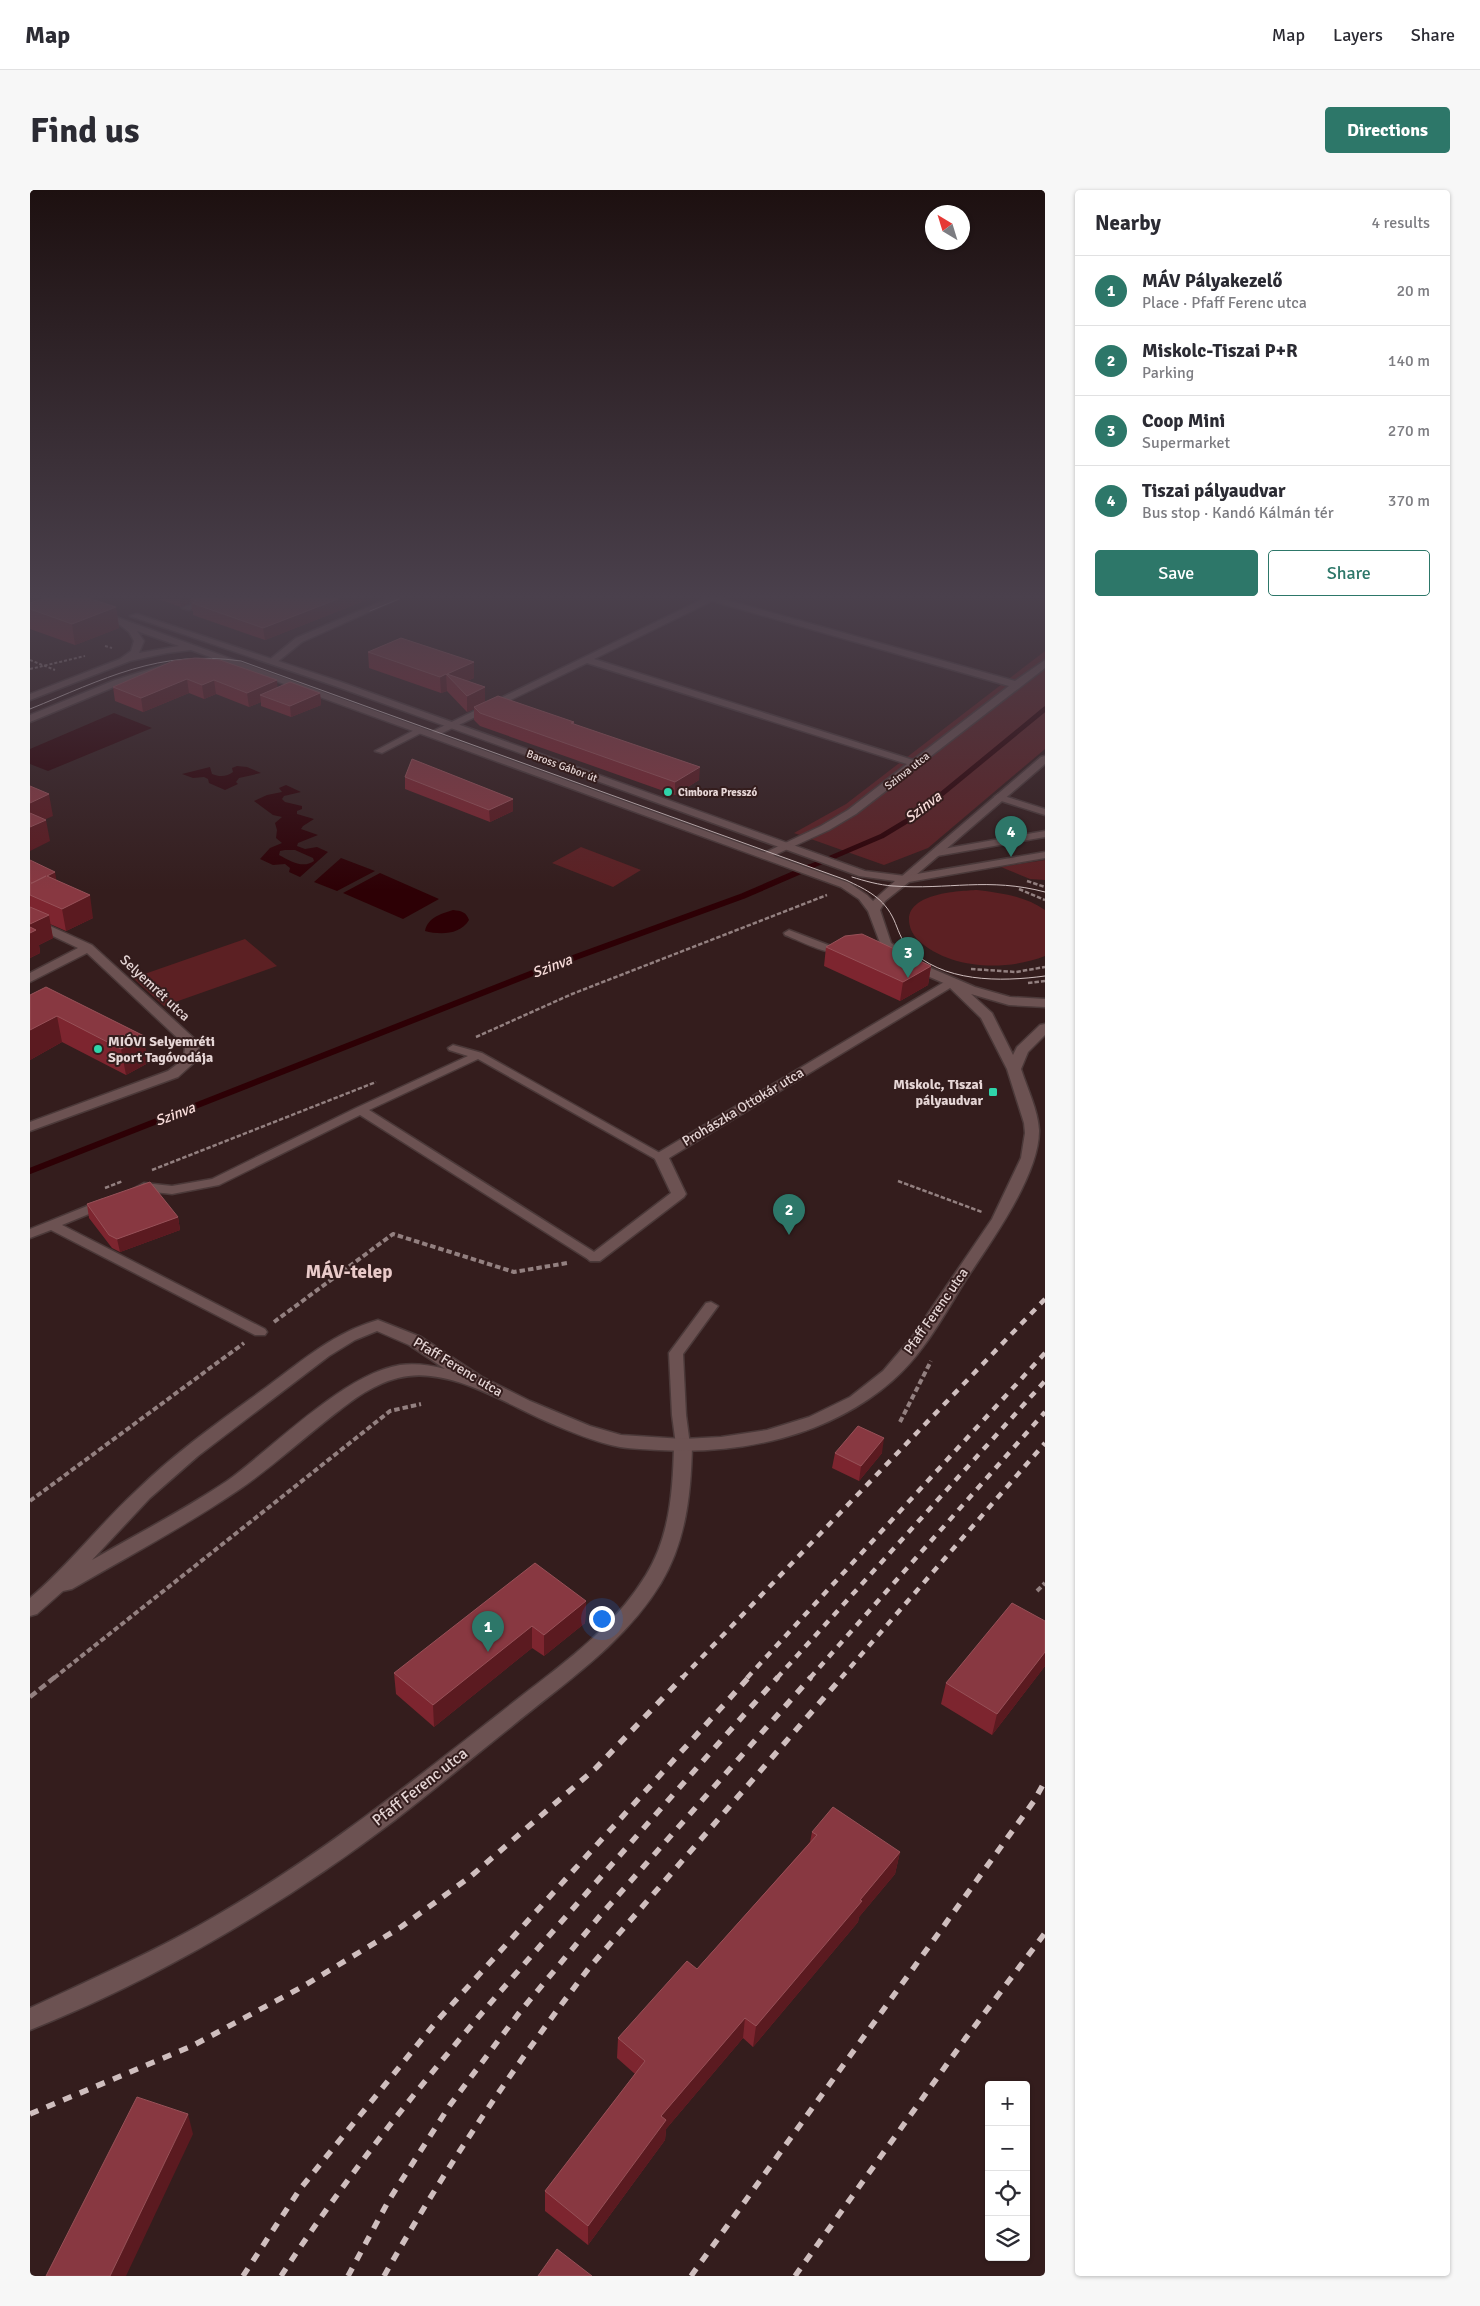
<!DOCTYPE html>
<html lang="en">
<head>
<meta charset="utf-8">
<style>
  body { margin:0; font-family:Signika,sans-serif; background:#f7f7f7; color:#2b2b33 }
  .controls { position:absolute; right:15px; bottom:15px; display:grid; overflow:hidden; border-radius:5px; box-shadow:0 1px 4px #0004 }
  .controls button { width:45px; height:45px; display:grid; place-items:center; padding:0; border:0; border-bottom:1px solid #e1e1e2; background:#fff; color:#2b2b33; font:25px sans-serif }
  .compass { position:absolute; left:895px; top:15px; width:45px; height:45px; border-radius:50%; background:#fff; box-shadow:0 1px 4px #0004; rotate:322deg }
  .you { position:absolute; left:571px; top:1428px; width:18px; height:18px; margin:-12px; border:4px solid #fff; border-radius:50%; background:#1a73e8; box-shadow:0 0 0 8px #1a73e833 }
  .badge { display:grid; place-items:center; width:32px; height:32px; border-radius:50%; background:#2d7769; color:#fff; font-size:16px; font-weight:700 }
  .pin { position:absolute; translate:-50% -41px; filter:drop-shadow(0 1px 2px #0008) }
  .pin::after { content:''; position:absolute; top:26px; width:18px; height:15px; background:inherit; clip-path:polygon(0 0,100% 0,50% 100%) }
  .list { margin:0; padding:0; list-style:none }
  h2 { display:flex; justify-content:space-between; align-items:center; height:65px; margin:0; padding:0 20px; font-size:21px }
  h2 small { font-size:16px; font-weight:400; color:#7c7c81 }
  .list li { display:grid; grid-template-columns:32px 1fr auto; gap:15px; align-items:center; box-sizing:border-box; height:70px; padding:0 20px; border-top:1px solid #e1e1e2 }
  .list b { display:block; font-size:19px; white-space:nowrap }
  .list p { margin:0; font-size:16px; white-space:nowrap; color:#7c7c81 }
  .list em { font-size:16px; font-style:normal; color:#7c7c81 }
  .actions { display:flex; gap:10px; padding:15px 20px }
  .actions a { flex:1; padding:11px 0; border:1px solid #2d7769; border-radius:5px; text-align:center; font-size:18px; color:#2d7769 }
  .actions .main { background:#2d7769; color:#fff }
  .icon { flex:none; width:28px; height:28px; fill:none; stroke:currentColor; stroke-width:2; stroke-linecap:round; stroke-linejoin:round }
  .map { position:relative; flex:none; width:1015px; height:2086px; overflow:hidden; border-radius:5px }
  header { display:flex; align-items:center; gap:30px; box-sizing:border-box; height:70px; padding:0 25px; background:#fff; border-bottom:1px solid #e1e1e2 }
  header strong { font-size:24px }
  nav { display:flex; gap:28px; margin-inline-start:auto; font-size:18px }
  .intro { display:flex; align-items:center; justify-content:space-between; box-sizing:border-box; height:120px; padding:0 30px }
  h1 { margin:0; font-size:35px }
  .button { padding:12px 22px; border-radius:5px; background:#2d7769; color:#fff; font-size:18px; font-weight:700 }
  main { display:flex; gap:30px; padding:0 30px }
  aside { flex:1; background:#fff; border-radius:5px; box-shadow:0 1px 4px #0004 }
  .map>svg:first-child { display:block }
  .green { fill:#5c2023 }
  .water { fill:#2d0005; fill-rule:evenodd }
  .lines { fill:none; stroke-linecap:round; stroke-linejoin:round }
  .stream-far1 { stroke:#2d0005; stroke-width:5 }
  .stream { stroke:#2d0005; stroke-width:6 }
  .lane-casing { stroke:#4b3939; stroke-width:3 }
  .street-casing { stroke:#4b3939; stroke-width:3 }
  .secondary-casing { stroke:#4b3939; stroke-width:3 }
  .path-far3 { stroke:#938080; stroke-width:2; stroke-dasharray:3 2; stroke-linecap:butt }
  .path-far2 { stroke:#938080; stroke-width:2.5; stroke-dasharray:4.5 2; stroke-linecap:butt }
  .path-far1 { stroke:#938080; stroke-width:4; stroke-dasharray:5.5 3; stroke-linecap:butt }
  .path { stroke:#938080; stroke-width:4.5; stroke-dasharray:8 4; stroke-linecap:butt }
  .lane { fill:#6c5252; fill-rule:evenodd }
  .street { fill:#6c5252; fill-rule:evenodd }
  .secondary { fill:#6c5252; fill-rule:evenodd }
  .tram { stroke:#cfbebe; stroke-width:1 }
  .rail-far1 { stroke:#cfbebe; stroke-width:4.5; stroke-dasharray:7 7; stroke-linecap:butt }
  .rail { stroke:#cfbebe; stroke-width:5.5; stroke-dasharray:9 9; stroke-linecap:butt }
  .wall { fill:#7d252f }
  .shaded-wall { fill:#5b1a20 }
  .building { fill:#883841; stroke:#975158 }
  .poi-dot { fill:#2fd4aa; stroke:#341d1d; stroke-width:2 }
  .labels { text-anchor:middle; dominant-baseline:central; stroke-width:4; stroke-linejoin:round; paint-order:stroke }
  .far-street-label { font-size:11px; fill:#e6d6d6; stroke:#341d1d }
  .far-poi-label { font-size:11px; font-weight:bold; fill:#e6d6d6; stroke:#341d1d; text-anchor:start }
  .street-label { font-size:14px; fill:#e6d6d6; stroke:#341d1d }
  .poi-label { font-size:14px; font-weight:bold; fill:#e6d6d6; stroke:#341d1d; text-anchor:start }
  .water-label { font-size:15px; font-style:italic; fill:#f8dcda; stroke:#341d1d }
  .near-street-label { font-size:16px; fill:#e6d6d6; stroke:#341d1d }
  .district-label { font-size:19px; font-weight:bold; fill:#e9cac9; stroke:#341d1d }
</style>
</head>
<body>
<header>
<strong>Map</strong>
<nav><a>Map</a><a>Layers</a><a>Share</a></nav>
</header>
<div class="intro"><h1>Find us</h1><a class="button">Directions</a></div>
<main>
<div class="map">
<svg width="1015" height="2086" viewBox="0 0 1015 2086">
  <rect width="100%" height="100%" fill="#341d1d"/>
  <path class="green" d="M 1015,461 L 1015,559 L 898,658 L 854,675 L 764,643 L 816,614 Z
    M 551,657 L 611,680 L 583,697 L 522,673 Z
    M 1015,670 L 1015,690 L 1000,689 L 971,677 Z
    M 947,700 C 971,703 995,706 1015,720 L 1015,766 C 977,781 920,780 888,750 C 882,744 879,737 879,729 C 880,703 928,701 947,700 Z
    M 215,749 L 247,776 L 134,816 L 103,788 Z"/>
  <path class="water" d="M 84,523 L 122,538 L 18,581 L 0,574 L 0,559 Z
    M 207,576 L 217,577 L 231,583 L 209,588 L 206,592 L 208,594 L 195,600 L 179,593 L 178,589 L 174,587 L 163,588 L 152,584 L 180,577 L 182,584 C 189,587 197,587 203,582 L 202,578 Z
    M 256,595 L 271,602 L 254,606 L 252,609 L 255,612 L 272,616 L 272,619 L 267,621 L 267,624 L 284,629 L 273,636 L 271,639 L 288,645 L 268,653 L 267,656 L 275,659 L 287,657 L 298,662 L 270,687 L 259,682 L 260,678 L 255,674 L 243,675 L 230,669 L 240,658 L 252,653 L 246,648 L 247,640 L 245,633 L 252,627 L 243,625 L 224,611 L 237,605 L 252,602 L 249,598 ZM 255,660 L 265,660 L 283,668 L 284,671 C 273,679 260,671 249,665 L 250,661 Z
    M 311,668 L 345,681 L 307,701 L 284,692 Z
    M 350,683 L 409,709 L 373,729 L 313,703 Z
    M 423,720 C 432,721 436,722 439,730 C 430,745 410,745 395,741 C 398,727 411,724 423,720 Z"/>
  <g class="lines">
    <path class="stream-far1" d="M 777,678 L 852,646 L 885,626 L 1015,519"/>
    <path class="stream" d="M 0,981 L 513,779 L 713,706 L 780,677"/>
    <g class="lane-casing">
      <path id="lane" d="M 390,537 L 394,540 L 393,542 L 352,563 L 345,561 Z
        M 968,604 L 1015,619 L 1015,625 L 965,609 L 964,607 Z
        M 1015,641 L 1015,647 L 907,666 L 902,663 L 907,660 Z
        M 759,740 L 806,758 L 815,758 L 816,760 C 805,770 769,750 755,745 L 754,743 Z
        M 423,855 L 452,863 L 637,967 L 631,971 L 627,970 L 448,869 L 339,920 L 569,1065 L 571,1068 L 569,1071 L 561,1071 L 330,925 L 189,995 L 142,1004 L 115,1001 L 109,1003 L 103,999 L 114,993 L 142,996 L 182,989 L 326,918 L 438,866 L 419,860 L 418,858 Z
        M 72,1010 L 78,1014 L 76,1017 L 32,1035 L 235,1139 L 237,1142 L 235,1145 L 225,1145 L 21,1040 L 0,1048 L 0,1039 Z
        M 681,1112 L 688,1116 L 653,1164 L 656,1225 L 660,1255 L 658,1259 L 648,1259 L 646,1255 L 642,1225 L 639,1163 L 676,1113 Z"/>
    </g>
    <g class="street-casing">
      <path id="street" d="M 173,409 L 185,409 L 159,420 L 152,418 Z
        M 357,409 L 368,409 L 272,452 L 246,473 L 238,471 L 266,448 Z
        M 673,409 L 693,409 L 985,491 L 1015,470 L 1015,478 L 826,624 L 799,640 L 736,669 L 732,668 L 730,666 L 732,664 L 791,636 L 818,620 L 877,574 L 557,473 L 406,546 L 402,547 L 397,544 ZM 682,411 L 979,496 L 883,570 L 564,469 Z
        M 1015,566 L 1015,574 L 879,691 L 871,691 L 869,689 L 871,687 L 1011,567 Z
        M 0,727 L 62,755 L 167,851 L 169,854 L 167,870 L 148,887 L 0,941 L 0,932 L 138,881 L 154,869 L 155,855 L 57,763 L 0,792 L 0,783 L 48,758 L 0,735 Z
        M 921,788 L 927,792 L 925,795 L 639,968 L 656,1004 L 654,1007 L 570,1071 L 560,1071 L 557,1068 L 560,1065 L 641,1003 L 624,967 L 626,964 Z
        M 653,1249 L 659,1251 L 662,1255 C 661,1304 656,1351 631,1393 C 594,1454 534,1493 481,1537 C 442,1568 404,1600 365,1630 C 256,1713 128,1789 0,1840 L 0,1818 C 64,1788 128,1760 189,1724 C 289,1666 379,1594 470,1523 C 522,1481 581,1443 616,1385 C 640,1346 643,1300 644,1255 L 647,1251 Z"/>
    </g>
    <g class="secondary-casing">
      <path id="secondary" d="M 34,409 L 45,409 L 86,427 L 819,693 L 837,705 L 843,711 L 865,691 L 829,686 L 305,496 L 100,426 L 107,424 L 311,492 L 835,681 L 875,686 L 1015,662 L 1015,668 L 879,692 L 855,711 L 850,720 L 861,753 L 889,773 L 945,797 L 980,807 L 1015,809 L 1015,817 L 979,815 L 941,804 L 962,823 L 983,865 L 987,857 L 1010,835 L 1015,834 L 1015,845 L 998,862 L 991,879 C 997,898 1008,920 1009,940 C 1010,984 961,1052 937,1088 C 915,1123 894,1164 862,1191 C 799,1246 711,1265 629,1260 C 616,1259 603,1259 590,1257 C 565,1252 541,1242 518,1232 C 474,1213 417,1175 368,1188 C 340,1195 319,1213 297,1230 C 267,1254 238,1280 207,1301 C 154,1337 97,1367 42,1399 L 33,1401 L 7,1424 L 0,1426 L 0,1408 C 39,1375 70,1334 107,1300 C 147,1261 193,1229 238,1196 C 273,1170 305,1142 348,1130 L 391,1147 L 452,1187 L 500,1211 L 560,1236 L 591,1245 L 653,1249 L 691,1247 L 737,1240 L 779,1227 L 820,1207 L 853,1181 L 882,1147 L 962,1029 L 991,968 L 995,943 L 994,933 L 977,879 L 951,828 L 916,794 L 881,779 L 852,758 L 838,721 L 829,709 L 811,697 L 161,460 L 137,463 L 100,471 L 0,510 L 0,504 L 90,469 L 101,461 L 104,451 L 99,442 L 90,435 ZM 107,441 L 149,456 L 109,463 L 114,451 ZM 347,1141 L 379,1155 L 415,1179 C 400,1175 385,1173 370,1175 C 314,1184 244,1257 197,1291 C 154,1320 107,1344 62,1370 L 120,1308 L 168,1266 L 299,1166 L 325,1150 Z
        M 136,474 L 141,477 L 139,479 L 91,494 L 0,532 L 0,525 L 85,490 Z"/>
    </g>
    <path class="path-far3" d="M 75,456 L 82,458
      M 0,470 L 25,480
      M 0,479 L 55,466"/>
    <path class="path-far2" d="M 997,691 L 1015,697
      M 989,699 L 1015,710
      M 941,779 L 986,782 L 1015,777
      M 998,793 L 1015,791
      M 446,847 L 542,804 L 797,705
      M 122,980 L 346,892
      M 868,991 L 952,1022
      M 75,998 L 93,991"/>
    <path class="path-far1" d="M 244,1132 L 363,1044 L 484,1082 L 537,1073
      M 870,1232 L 901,1171
      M 0,1311 L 214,1153
      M 1007,1401 L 1015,1393
      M 24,1488 L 360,1221 L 391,1214"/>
    <path class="path" d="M 0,1507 L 25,1487"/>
    <use href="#lane" class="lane"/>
    <use href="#street" class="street"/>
    <use href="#secondary" class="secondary"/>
    <path class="tram" d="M 340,421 L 369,409
      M 0,519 C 74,489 129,459 211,471 L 816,690 C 837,700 854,708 864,730 C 868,739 871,750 878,757 C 911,793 971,792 1015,786
      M 822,687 C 835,691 849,695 863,696 C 918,700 959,687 1015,702"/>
    <path class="rail-far1" d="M 652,1488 L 1015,1109
      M 717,1488 L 1015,1163
      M 747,1488 L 1015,1191
      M 780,1488 L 1015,1222
      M 811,1488 L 1015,1253"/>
    <path class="rail" d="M 0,1924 L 162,1856 L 272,1797 L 371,1737 L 440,1687 L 566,1578 L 653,1487
      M 213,2086 L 270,1999 L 406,1832 L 719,1487
      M 251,2086 C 332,1962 427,1850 525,1739 C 599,1655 673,1570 748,1487
      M 318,2086 L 359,2010 L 420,1915 L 489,1823 L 569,1727 L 781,1487
      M 354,2086 C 415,1978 484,1876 559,1778 L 812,1487
      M 661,2086 L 1004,1611 L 1015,1591
      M 765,2086 L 935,1849 L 1015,1743"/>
  </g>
  <path class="wall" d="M 0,409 L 86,417 L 89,438 L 45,455 L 0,439 Z
    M 128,409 L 339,409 L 235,450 L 163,425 L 163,421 L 162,421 L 161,412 L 151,417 Z
    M 338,462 L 444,472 L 444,488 L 437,491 L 455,512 L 544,532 L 544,534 L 669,590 L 645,605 L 450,536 L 444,530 L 444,519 L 437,522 L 417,501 L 411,503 L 339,478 Z
    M 143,471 L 248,497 L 290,503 L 291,515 L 261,527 L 231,516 L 231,512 L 219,517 L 186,504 L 174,509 L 159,503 L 113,522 L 85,511 L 83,497 Z
    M 375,587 L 483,621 L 460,632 L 375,599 Z
    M 0,670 L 26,690 L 63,728 L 36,741 L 20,734 L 23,748 L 9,755 L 10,763 L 0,768 Z
    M 796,757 L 901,776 L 898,795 L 870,811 L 794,776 Z
    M 0,805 L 118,873 L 96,885 L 32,852 L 0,870 Z
    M 57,1014 L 148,1027 L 150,1040 L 90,1062 L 82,1058 L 59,1028 Z
    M 805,1263 L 852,1263 L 829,1291 L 802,1278 Z
    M 556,1411 L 555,1433 L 514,1466 L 502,1458 L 404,1537 L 366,1504 L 364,1483 Z
    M 1015,1431 L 1015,1476 L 962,1545 L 911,1514 L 916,1493 Z
    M 782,1642 L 870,1662 L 865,1684 L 829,1727 L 828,1732 L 723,1857 L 713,1848 L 636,1939 L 635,1950 L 558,2055 L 515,2021 L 515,2001 L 605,1884 L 587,1868 L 588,1848 L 667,1779 L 780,1652 Z"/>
  <path class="shaded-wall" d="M 0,409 L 26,409 L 0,419 Z
    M 150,409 L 160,409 L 161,412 L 151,417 Z
    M 308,409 L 339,409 L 235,450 L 233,438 Z
    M 86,417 L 89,438 L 45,455 L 42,434 Z
    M 444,472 L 444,488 L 427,496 L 417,484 Z
    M 416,484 L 417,501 L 411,503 L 410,487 Z
    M 157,489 L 159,503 L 113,522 L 111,508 Z
    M 184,490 L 186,504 L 174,509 L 172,495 Z
    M 247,490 L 248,505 L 230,505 L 231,512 L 219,517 L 217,503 Z
    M 455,497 L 455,514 L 444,517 L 444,519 L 437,522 L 437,506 Z
    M 290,503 L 291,515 L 261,527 L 260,516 Z
    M 670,577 L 669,590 L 645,605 L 645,592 Z
    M 19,604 L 23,626 L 0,636 L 0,613 Z
    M 483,609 L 483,621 L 460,632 L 459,620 Z
    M 16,630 L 20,651 L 0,661 L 0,637 Z
    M 25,682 L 29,704 L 17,686 Z
    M 60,705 L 63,728 L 36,741 L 32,719 Z
    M 19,725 L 23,748 L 9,755 L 10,763 L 0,768 L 0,734 Z
    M 901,776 L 898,795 L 870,811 L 873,792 Z
    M 27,826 L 32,852 L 0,870 L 0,840 Z
    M 114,846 L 118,873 L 96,885 L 91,859 Z
    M 148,1027 L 150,1040 L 90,1062 L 87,1049 Z
    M 854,1248 L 852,1263 L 829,1291 L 831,1276 Z
    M 556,1411 L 555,1433 L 514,1466 L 514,1445 Z
    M 502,1436 L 502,1458 L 404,1537 L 403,1515 Z
    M 1015,1462 L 1015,1476 L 962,1545 L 967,1524 Z
    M 870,1662 L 865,1684 L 829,1727 L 828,1732 L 723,1857 L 726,1836 Z
    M 715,1828 L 713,1848 L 636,1939 L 635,1950 L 558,2055 L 558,2036 L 631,1926 Z
    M 158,1924 L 163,1944 L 96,2086 L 80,2086 Z"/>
  <path class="building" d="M 12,409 L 61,409 L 86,417 L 42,434 L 0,419 L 0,413 Z
    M 161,409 L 308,409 L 233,438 L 162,413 L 167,411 Z
    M 371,448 L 444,472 L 417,484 L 455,497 L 437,506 L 416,484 L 410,487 L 338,462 Z
    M 165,468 L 190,470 L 247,490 L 217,503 L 184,490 L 172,495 L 157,489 L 111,508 L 83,497 L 143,471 Z
    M 260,492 L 290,503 L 260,516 L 230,505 Z
    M 468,506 L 544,532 L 541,533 L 670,577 L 645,592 L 450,523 L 444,517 Z
    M 382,569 L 483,609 L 459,620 L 375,587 Z
    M 0,596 L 19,604 L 0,613 Z
    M 0,623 L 16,630 L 0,637 Z
    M 0,670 L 25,682 L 17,686 L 60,705 L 32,719 L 0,705 L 0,694 L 16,686 L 2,693 L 0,692 Z
    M 0,717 L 19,725 L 0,734 Z
    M 0,737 L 6,740 L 0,743 Z
    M 832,744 L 901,776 L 873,792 L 796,757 L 815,746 Z
    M 16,797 L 114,846 L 91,859 L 27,826 L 0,840 L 0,805 Z
    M 120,992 L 148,1027 L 87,1049 L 79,1045 L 57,1014 Z
    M 828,1236 L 854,1248 L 831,1276 L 805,1263 Z
    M 505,1373 L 556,1411 L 514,1445 L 502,1436 L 403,1515 L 364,1483 Z
    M 982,1413 L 1015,1431 L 1015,1462 L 967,1524 L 916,1493 Z
    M 803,1617 L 870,1662 L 830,1710 L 832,1711 L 726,1836 L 715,1828 L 631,1926 L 636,1930 L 558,2036 L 515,2001 L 615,1871 L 588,1848 L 657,1771 L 667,1779 L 787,1645 L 782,1642 Z
    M 107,1907 L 158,1924 L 80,2086 L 16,2086 Z
    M 527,2059 L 562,2086 L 508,2086 Z"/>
  <linearGradient id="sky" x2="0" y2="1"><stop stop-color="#1d1010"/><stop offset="0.58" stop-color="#4a404c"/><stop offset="1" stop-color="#4a404c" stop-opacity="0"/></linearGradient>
  <rect width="1015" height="701" fill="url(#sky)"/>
  <g class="poi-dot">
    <circle cx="638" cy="602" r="5"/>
    <circle cx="68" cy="859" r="5"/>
    <rect x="958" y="897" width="10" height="10" rx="2.5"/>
  </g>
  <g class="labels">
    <g class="far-street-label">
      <text transform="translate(532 576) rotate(20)">Baross Gábor út</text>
      <text transform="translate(877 581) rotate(-38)">Szinva utca</text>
    </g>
    <g class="far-poi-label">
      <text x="648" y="602">Cimbora Presszó</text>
    </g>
    <g class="street-label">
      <text transform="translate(125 798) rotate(43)">Selyemrét utca</text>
      <text transform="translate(713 917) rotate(-31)">Prohászka Ottokár utca</text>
      <text transform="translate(906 1121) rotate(-55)">Pfaff Ferenc utca</text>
      <text transform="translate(428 1177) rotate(31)">Pfaff Ferenc utca</text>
    </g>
    <g class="poi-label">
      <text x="78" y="851">MIÓVI Selyemréti<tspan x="78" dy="16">Sport Tagóvodája</tspan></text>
      <text x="953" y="894" text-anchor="end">Miskolc, Tiszai<tspan x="953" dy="16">pályaudvar</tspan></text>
    </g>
    <g class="water-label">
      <text transform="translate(893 617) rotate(-37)">Szinva</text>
      <text transform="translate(522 776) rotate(-21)">Szinva</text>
      <text transform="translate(145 924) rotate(-21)">Szinva</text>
    </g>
    <g class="near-street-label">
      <text transform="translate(390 1597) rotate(-38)">Pfaff Ferenc utca</text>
    </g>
    <g class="district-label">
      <text x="319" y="1082">MÁV-telep</text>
    </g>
  </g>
</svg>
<div class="controls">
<button>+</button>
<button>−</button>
<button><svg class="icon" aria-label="locate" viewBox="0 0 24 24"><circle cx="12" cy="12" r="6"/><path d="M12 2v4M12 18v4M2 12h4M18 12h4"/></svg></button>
<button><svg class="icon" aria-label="layers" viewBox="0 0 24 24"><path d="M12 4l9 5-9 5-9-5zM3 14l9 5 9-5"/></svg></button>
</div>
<svg class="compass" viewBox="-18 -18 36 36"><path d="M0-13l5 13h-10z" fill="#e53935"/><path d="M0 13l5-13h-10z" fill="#7c7c81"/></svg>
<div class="you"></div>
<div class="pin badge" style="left:458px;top:1462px">1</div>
<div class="pin badge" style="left:759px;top:1045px">2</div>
<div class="pin badge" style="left:878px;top:788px">3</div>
<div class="pin badge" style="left:981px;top:667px">4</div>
</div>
<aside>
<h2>Nearby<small>4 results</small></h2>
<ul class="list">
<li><span class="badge">1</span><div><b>MÁV Pályakezelő</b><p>Place · Pfaff Ferenc utca</p></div><em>20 m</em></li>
<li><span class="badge">2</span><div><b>Miskolc-Tiszai P+R</b><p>Parking</p></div><em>140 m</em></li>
<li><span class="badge">3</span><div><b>Coop Mini</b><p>Supermarket</p></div><em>270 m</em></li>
<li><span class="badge">4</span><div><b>Tiszai pályaudvar</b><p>Bus stop · Kandó Kálmán tér</p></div><em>370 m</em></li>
</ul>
<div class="actions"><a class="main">Save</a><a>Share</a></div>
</aside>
</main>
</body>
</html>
